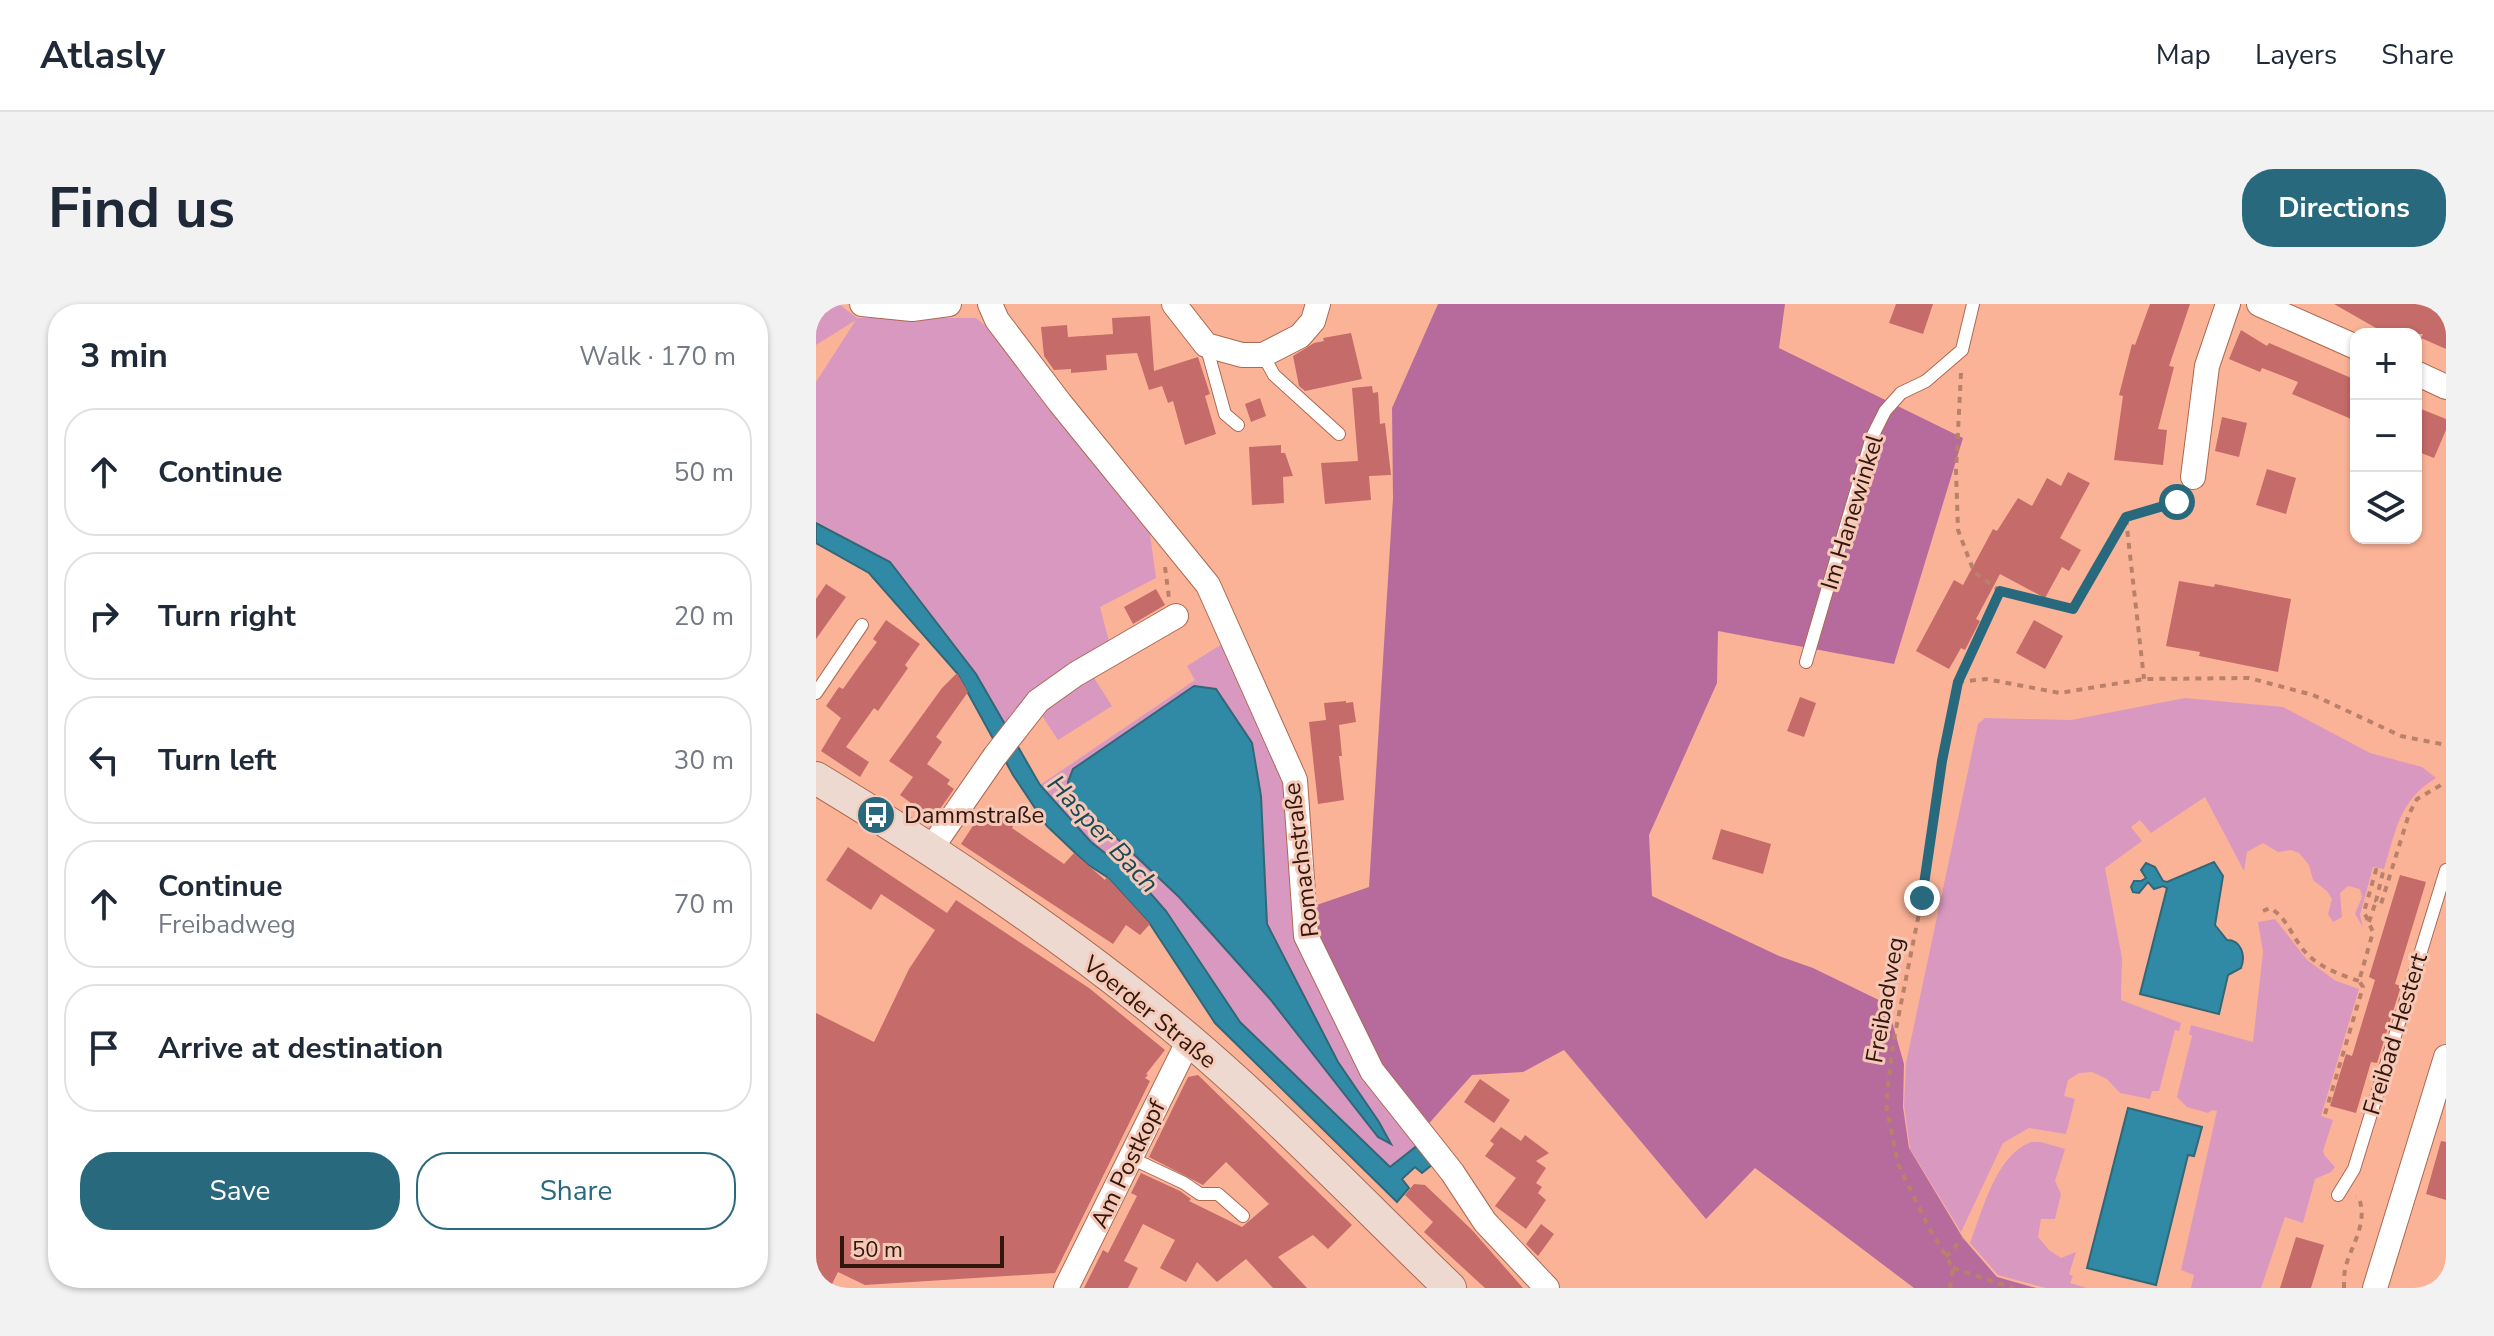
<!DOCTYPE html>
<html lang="en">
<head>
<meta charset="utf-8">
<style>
  body { margin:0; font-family:"Nunito Sans",sans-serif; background:#f2f2f3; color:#1f2937 }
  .controls { position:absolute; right:24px; top:24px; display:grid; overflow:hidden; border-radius:16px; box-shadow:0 2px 6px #0004 }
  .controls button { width:72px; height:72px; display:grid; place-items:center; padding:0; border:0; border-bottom:2px solid #e0e1e3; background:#fff; color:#1f2937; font:40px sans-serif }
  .scale { position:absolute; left:24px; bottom:20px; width:164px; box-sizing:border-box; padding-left:8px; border:4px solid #31160c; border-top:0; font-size:22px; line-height:28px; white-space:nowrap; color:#31160c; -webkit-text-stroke:6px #f5c8b7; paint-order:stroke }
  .stop { position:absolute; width:24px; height:24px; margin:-18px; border:6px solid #28697d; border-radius:50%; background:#fff }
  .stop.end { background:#28697d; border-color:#fff; box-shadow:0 2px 8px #0008 }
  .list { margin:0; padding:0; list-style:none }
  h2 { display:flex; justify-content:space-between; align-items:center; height:104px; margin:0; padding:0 32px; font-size:34px }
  h2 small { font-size:26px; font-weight:400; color:#747a83 }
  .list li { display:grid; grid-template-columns:52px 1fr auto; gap:24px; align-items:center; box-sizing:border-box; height:128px; margin:0 16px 16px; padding:0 16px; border:2px solid #e0e1e3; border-radius:32px }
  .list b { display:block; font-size:30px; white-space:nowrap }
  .list p { margin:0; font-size:26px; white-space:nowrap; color:#747a83 }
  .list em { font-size:26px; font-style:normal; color:#747a83 }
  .actions { display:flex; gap:16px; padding:24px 32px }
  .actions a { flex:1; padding:18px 0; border:2px solid #28697d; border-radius:32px; text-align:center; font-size:28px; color:#28697d }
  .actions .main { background:#28697d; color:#fff }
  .icon { flex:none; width:44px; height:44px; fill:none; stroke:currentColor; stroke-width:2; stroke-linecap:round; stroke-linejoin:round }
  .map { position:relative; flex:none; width:1630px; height:984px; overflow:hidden; border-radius:32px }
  header { display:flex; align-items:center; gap:48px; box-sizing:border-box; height:112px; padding:0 40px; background:#fff; border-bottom:2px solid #e0e1e3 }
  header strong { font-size:38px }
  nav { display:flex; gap:44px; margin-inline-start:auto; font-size:28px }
  .intro { display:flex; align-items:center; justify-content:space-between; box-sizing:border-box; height:192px; padding:0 48px }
  h1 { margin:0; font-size:56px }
  .button { padding:20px 36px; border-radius:32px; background:#28697d; color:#fff; font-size:28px; font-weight:700 }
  main { display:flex; gap:48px; padding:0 48px }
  aside { flex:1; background:#fff; border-radius:32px; box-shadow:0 2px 6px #0004 }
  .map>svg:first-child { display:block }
  .green { fill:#d998c0 }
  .forest { fill:#b76b9c }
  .water { fill:#318aa5; stroke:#316777; stroke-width:2 }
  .building { fill:#c56b69 }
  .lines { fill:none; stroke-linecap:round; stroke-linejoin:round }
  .service-casing { stroke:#ac6950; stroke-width:14 }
  .minor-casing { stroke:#ac6950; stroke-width:26 }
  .secondary-casing { stroke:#ac6950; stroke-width:34 }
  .path { stroke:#ba816a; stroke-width:4; stroke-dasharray:6 6; stroke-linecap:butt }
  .service { stroke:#fff; stroke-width:12 }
  .minor { stroke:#fff; stroke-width:24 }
  .secondary { stroke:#eed9d0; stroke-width:32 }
  .route { stroke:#28697d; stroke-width:10 }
  .labels { text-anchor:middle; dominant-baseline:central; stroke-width:6; stroke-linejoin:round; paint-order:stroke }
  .street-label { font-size:24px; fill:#31160c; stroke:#f5c8b7 }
  .poi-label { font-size:24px; fill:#31160c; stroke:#f5c8b7; text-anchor:start }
  .water-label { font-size:26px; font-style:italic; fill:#184959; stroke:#f5c8b7 }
</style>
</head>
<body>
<header>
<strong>Atlasly</strong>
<nav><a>Map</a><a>Layers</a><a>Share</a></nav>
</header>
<div class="intro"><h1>Find us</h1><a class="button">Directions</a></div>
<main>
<aside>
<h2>3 min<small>Walk · 170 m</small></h2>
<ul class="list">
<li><svg class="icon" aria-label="ahead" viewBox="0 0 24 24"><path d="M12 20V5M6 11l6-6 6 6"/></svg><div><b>Continue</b></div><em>50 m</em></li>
<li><svg class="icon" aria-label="right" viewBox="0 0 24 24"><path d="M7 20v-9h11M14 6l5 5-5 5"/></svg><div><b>Turn right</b></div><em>20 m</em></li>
<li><svg class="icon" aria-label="left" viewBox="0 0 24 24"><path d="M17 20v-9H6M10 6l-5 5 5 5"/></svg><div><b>Turn left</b></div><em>30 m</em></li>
<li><svg class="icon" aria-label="ahead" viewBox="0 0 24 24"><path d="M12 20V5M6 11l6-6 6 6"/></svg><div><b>Continue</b><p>Freibadweg</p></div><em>70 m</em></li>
<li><svg class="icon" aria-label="arrive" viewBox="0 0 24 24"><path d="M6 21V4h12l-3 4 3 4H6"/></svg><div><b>Arrive at destination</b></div></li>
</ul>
<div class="actions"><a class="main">Save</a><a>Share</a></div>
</aside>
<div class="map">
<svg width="1630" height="984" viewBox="0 0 1630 984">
  <rect width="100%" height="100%" fill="#fbb397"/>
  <path class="green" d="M 0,0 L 23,0 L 41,14 L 160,14 L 176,27 L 332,216 L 340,274 L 284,303 L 294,341 L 194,428 L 74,258 L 0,217 L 0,78 L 40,16 L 0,41 Z
    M 406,340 L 472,473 L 484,616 L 602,841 L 574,863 L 424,718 L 350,607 L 321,574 L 275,538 L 224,481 L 379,376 L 371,362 Z
    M 275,369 L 296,402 L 242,436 L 221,404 Z
    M 1369,394 L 1467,403 L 1554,449 L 1606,463 L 1620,474 C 1583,496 1580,527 1568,565 L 1557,563 L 1544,611 L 1547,623 L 1539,610 L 1546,593 L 1544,585 L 1532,582 L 1524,589 L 1526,613 L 1517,618 L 1512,610 L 1516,595 L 1511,587 L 1497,576 L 1493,561 L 1483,549 L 1475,546 L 1462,548 L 1447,539 L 1431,548 L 1428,567 L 1389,493 L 1335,529 L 1324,516 L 1315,523 L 1326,537 L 1289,564 L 1306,654 L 1305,696 L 1365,719 L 1363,727 L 1359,726 L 1343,787 L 1336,787 L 1334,795 L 1304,789 L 1291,775 L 1276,768 L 1263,769 L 1252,776 L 1248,792 L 1259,795 L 1250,830 L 1213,824 L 1187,839 L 1145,928 L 1094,845 L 1088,801 L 1090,759 L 1162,420 L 1169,414 L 1255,416 Z
    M 1459,615 L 1491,656 L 1520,677 L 1543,685 L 1505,812 L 1517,816 L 1507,847 L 1509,852 L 1519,863 L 1515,868 L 1499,875 L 1487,919 L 1469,913 L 1445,984 L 1375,984 L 1378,971 L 1365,966 L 1401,807 L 1396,806 L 1392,809 L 1371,803 L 1361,793 L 1376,732 L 1373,730 L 1375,721 L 1437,738 L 1447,648 L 1442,618 Z
    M 1215,838 L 1225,838 L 1249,845 L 1239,877 L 1245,890 L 1239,915 L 1225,915 L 1222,933 L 1233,946 L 1245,954 L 1260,948 L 1253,970 L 1257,972 L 1254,979 L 1271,984 L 1230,984 L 1182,971 L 1154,939 C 1167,906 1179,852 1215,838 Z"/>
  <path class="forest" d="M 622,0 L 969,0 L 963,44 L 1147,134 L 1078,360 L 902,327 L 901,379 L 833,531 L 836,592 L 963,652 L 997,664 L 1071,700 L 1088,760 L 1087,803 L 1093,844 L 1147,934 L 1181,973 L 1220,984 L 1098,984 L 939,864 L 890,915 L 748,746 L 707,768 L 656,771 L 608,825 L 536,721 L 492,604 L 553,583 L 577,194 L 576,104 Z"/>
  <path class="water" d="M 0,219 L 74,258 L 160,370 L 224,481 L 275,538 L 321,574 L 350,607 L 424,718 L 574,863 L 602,841 L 617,860 L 606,869 L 599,863 L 586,875 L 593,884 L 581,898 L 399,719 L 334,620 L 291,573 L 271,560 L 231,522 L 197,471 L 141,369 L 53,269 L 0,239 Z
    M 378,382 L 400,385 L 436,439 L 445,492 L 451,620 L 522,758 L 563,818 L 575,840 L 562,833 L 454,695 L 363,593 L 253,489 L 252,478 L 257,465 Z
    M 1398,558 L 1407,572 L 1399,621 L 1411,636 C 1425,636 1430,651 1425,664 L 1412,671 L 1403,710 L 1324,690 L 1351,584 L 1347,582 L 1338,585 L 1332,578 L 1323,589 L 1317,588 L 1315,583 L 1318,577 L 1325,577 L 1330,574 L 1325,566 L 1330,559 L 1339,563 L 1347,577 L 1351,578 Z
    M 1312,804 L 1386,823 L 1378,852 L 1372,851 L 1340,981 L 1271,964 Z"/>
  <path class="building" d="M 1080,0 L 1117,0 L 1107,30 L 1073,19 Z
    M 1334,0 L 1374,0 L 1353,62 L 1358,63 L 1342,125 L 1351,126 L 1347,161 L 1298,156 L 1307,92 L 1303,91 L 1316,40 L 1319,41 Z
    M 1518,0 L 1600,0 L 1630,8 L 1630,45 L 1605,34 L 1607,30 L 1575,30 L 1560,24 Z
    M 334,12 L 338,67 L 382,53 L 394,90 L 389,92 L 400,130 L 369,141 L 357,97 L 352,99 L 346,82 L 333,86 L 321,49 L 290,51 L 291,66 L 255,69 L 255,65 L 238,66 L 228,52 L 225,23 L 251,21 L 252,33 L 297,30 L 296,14 Z
    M 1425,26 L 1451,42 L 1453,39 L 1540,76 L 1540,117 L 1476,90 L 1482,78 L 1446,64 L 1444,68 L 1413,55 Z
    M 535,29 L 546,75 L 489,87 L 483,82 L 477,52 L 498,39 L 508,37 L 507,34 Z
    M 556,82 L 557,89 L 562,88 L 564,120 L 569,119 L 575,171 L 553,172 L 555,196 L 509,200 L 505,159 L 542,157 L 536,84 Z
    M 444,94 L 450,112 L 435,118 L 429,100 Z
    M 1605,105 L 1630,115 L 1630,126 L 1618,154 L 1600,147 L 1600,118 Z
    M 1406,113 L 1431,119 L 1423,153 L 1399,147 Z
    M 465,141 L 465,149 L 469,149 L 477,172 L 467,173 L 468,199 L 436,201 L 433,143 Z
    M 1451,165 L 1480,174 L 1470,210 L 1440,201 Z
    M 1252,168 L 1274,179 L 1244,234 L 1265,246 L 1253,267 L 1246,263 L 1229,294 L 1184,270 L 1160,315 L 1164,317 L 1149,346 L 1145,344 L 1133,365 L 1100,347 L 1138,276 L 1147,281 L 1177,225 L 1181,227 L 1202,194 L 1216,202 L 1231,174 L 1245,182 Z
    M 1363,277 L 1398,283 L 1399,280 L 1475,295 L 1462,368 L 1383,352 L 1384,348 L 1350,342 Z
    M 10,280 L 30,293 L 0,335 L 0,295 Z
    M 340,285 L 349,301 L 317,320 L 308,303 Z
    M 70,316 L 104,340 L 89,361 L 92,364 L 62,407 L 58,404 L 30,443 L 53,458 L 44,473 L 5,447 L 25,414 L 10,402 L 23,383 L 27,385 L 44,361 L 61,338 L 57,335 Z
    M 1218,316 L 1247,332 L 1229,365 L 1200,349 Z
    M 141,369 L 152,388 L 120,433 L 126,438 L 111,460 L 134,476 L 131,480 L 138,485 L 117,515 L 84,491 L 97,473 L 73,457 L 126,384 Z
    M 984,393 L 1000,399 L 988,433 L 971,427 Z
    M 530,397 L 530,399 L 537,398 L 540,418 L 523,421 L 526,452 L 523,452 L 528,496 L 502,500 L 493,418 L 510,416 L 508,399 Z
    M 168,505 L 181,514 L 186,508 L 200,517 L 196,524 L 248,560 L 258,549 L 289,576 L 291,573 L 334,620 L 324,631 L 310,621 L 297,640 L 145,540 Z
    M 905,525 L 955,540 L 947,570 L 896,555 Z
    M 32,543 L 131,609 L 140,596 L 273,684 L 349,746 L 330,770 L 332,771 L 329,774 L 334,777 L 239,969 L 49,981 L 22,968 L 14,984 L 0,977 L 0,709 L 58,738 L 93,665 L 119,626 L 65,590 L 55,606 L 10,576 Z
    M 1584,571 L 1610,578 L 1579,680 L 1585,682 L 1561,759 L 1555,758 L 1540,809 L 1514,802 L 1530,750 L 1536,752 L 1559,676 L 1553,673 Z
    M 382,771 L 536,921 L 512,945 L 497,931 L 462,953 L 491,984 L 457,984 L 430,955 L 401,978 L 381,958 L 370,978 L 344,964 L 359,936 L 327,920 L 308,957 L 322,964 L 312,984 L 268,984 L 287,946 L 292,949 L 321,892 L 315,889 L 325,869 L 364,887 L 375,895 L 373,897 L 426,923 L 453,900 L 410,858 L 387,881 L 333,853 L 372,773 Z
    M 664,775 L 694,796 L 678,819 L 648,798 Z
    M 685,823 L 705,837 L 709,831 L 733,849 L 720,857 L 730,864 L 720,879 L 726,883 L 722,889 L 730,896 L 710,925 L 679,902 L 700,874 L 669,852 L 678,840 L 674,837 Z
    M 1625,837 L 1630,838 L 1630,896 L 1610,890 Z
    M 598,880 L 609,881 L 628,899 L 656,926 L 707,984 L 669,984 L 608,928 L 617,918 L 589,891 Z
    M 725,920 L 738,930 L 722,952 L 710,940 Z
    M 1480,933 L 1508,941 L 1495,984 L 1464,984 Z"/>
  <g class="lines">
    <g class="service-casing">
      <path id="service" d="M 390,41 L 409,110 L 422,121
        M 447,51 L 458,71 L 523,130
        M 990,358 L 1056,133 L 1069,107 L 1085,89 L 1110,77 L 1146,46 L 1157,0
        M 0,389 L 46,321
        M 315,854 L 368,879 L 384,890 L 402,890 L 427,912
        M 1522,891 L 1538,865 L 1630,566"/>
    </g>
    <g class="minor-casing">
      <path id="minor" d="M 46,0 L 96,5 L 133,0
        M 174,0 L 181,16 L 244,99 L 392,281 L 479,476 L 490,632 L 556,767 L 636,868 L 669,918 L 731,984
        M 358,0 L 390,41 L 426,51 L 447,51 L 484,32 L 497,17 L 502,0
        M 1443,0 L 1540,43
        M 1600,69 L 1630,83
        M 1377,173 L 1391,62 L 1412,0
        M 114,546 L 179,452 L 222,397 L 260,370 L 360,312
        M 250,984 L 373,736
        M 1559,984 L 1630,753"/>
    </g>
    <g class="secondary-casing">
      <path id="secondary" d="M 0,474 C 129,552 256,637 371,734 C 463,812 548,901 634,984"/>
    </g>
    <path class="path" d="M 1145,69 L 1140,166 L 1142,226 L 1158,268 L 1184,287
      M 1310,215 L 1328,375
      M 349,263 L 353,294
      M 1142,378 L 1170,375 L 1244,389 L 1328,375 L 1433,374 L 1497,391 L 1585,432 L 1630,441
      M 1447,607 L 1454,604 C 1472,614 1477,636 1491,650 C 1505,664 1525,671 1543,677
      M 1553,618 L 1560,597
      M 1509,810 L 1547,683 L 1543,677 L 1557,628 L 1548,608 L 1560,566 L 1567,568 L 1560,597 L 1565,600 L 1593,510 L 1601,495 L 1630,478
      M 1130,953 L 1147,934
      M 1137,964 L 1197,984
      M 1134,984 L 1137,964 L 1112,922 L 1082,860 L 1070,800 L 1077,740 L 1106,594 L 1126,457 L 1142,378 L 1184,287 L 1257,305 L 1310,213 L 1372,194
      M 1528,984 C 1528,975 1528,966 1531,958 C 1539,935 1551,918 1543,894 L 1540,893"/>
    <use href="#service" class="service"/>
    <use href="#minor" class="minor"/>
    <use href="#secondary" class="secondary"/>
  </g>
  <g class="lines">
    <path class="route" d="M 1106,594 L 1126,457 L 1142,378 L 1184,287 L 1257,305 L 1310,213 L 1361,198"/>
  </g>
  <defs>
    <g id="bus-disc" transform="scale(2)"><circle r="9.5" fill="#28697d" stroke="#f5c8b7"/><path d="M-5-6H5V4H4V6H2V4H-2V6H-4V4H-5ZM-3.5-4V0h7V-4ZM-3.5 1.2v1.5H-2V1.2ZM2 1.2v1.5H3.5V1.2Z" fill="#fff"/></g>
  </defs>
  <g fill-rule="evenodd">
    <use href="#bus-disc" x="60" y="511"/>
  </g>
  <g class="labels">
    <g class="street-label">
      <text transform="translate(1036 208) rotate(-73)">Im Hanewinkel</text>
      <text transform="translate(485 556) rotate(-97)">Romachstraße</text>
      <text transform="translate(1069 696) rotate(-80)">Freibadweg</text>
      <text transform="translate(334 708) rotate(39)">Voerder Straße</text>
      <text transform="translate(1579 730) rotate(-73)">Freibad Hestert</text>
      <text transform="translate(312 860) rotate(-64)">Am Postkopf</text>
    </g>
    <g class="poi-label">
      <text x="88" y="511">Dammstraße</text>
    </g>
    <g class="water-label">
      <text transform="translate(287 530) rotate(47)">Hasper Bach</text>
    </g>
  </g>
</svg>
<div class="controls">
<button>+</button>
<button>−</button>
<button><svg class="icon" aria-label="layers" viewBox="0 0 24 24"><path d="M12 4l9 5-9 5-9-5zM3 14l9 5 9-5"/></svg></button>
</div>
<div class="scale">50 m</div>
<div class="stop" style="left:1361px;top:198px"></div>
<div class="stop end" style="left:1106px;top:594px"></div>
</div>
</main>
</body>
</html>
